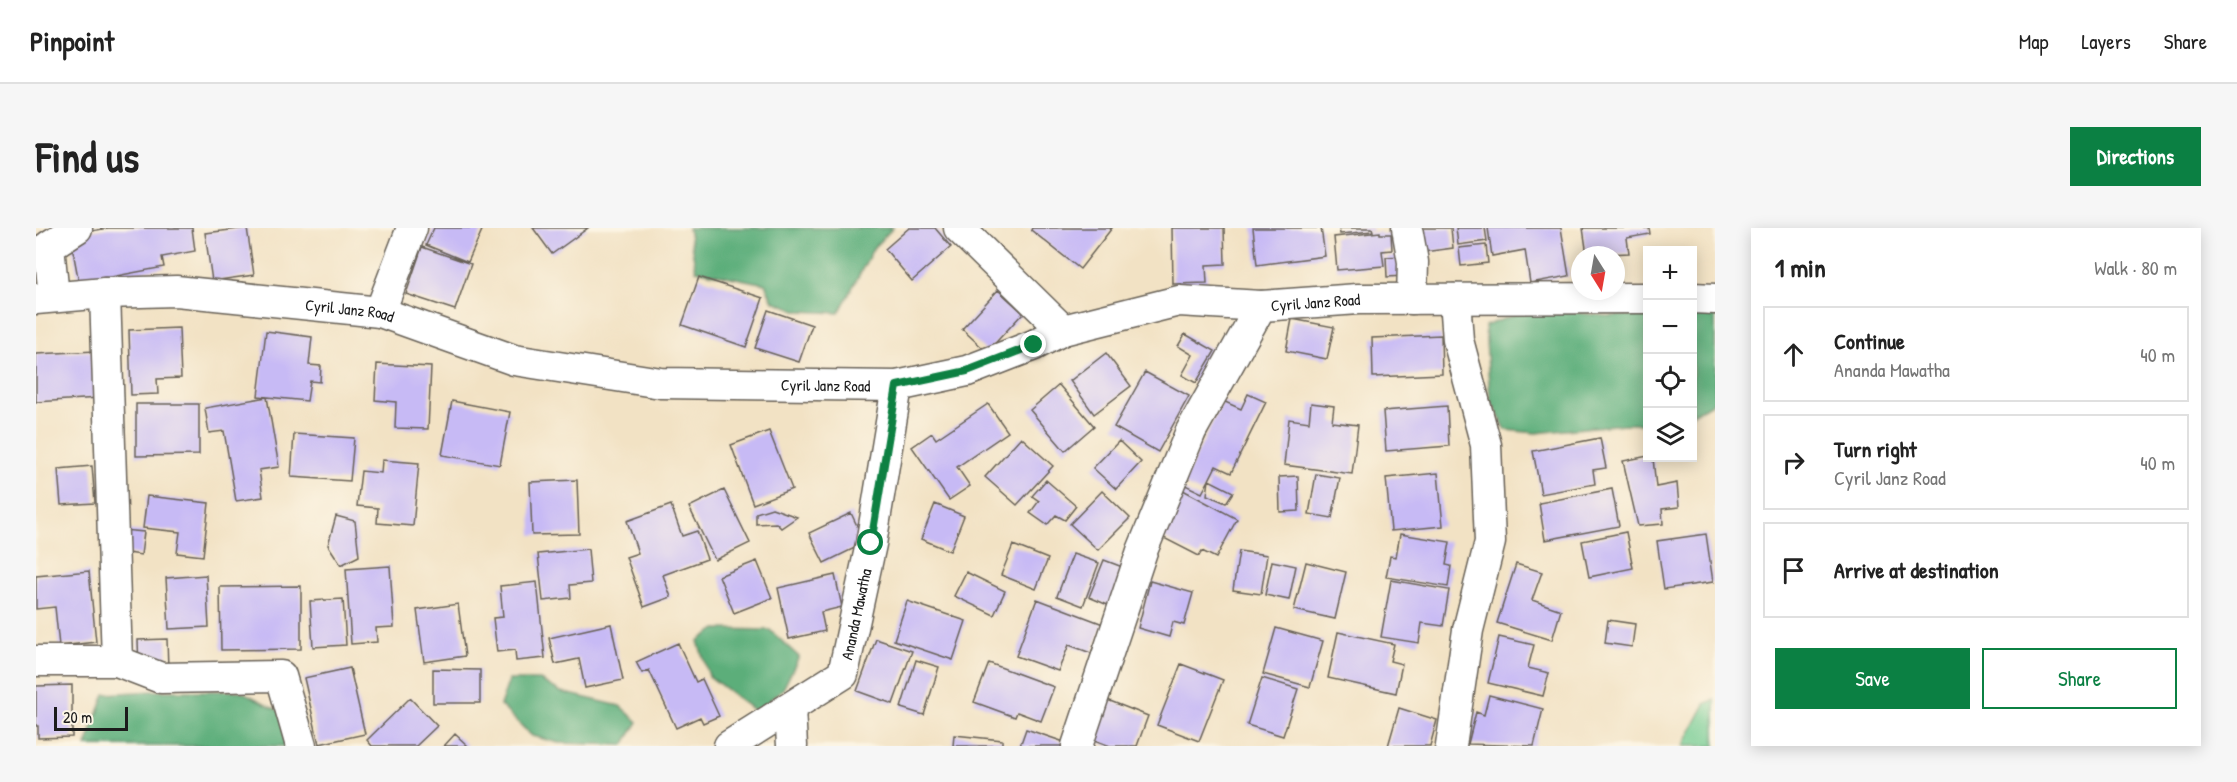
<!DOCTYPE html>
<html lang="en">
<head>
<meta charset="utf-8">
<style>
  body { margin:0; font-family:"Patrick Hand",sans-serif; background:#f6f6f6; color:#222 }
  .controls { position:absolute; right:18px; top:18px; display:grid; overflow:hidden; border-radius:0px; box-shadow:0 3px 15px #0003 }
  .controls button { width:54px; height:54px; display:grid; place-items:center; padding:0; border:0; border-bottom:2px solid #e0e0e0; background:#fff; color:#222; font:30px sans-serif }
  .compass { position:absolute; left:1535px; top:18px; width:54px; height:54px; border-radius:50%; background:#fff; box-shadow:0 3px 15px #0003; rotate:169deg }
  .scale { position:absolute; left:18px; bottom:15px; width:74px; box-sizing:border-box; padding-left:6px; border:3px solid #1c1c1c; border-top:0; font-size:16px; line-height:21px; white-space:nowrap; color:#1c1c1c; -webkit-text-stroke:4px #fcf5e5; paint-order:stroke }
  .stop { position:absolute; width:18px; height:18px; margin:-14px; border:4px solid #0b8043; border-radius:50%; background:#fff }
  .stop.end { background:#0b8043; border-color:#fff; box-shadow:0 2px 6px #0008 }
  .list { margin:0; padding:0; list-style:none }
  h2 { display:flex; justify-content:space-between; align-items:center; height:78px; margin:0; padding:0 24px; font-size:26px }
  h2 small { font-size:20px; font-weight:400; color:#767676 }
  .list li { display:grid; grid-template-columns:39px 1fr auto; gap:18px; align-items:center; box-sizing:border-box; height:96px; margin:0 12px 12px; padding:0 12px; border:2px solid #e0e0e0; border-radius:0px }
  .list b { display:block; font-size:22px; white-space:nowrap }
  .list p { margin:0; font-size:20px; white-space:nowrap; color:#767676 }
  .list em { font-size:20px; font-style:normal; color:#767676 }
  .actions { display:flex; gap:12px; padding:18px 24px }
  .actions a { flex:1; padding:14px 0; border:2px solid #0b8043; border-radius:0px; text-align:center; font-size:21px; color:#0b8043 }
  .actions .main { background:#0b8043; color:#fff }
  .icon { flex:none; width:33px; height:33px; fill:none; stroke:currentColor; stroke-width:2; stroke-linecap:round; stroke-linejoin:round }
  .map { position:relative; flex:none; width:1679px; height:518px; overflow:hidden; border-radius:0px }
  header { display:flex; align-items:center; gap:36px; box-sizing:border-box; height:84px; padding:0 30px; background:#fff; border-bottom:2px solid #e0e0e0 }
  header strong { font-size:28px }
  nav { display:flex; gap:33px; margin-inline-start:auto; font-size:21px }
  .intro { display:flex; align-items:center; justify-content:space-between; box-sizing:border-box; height:144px; padding:0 36px }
  h1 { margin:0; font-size:42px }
  .button { padding:15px 27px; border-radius:0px; background:#0b8043; color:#fff; font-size:21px; font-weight:700 }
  main { display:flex; gap:36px; padding:0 36px }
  aside { flex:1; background:#fff; border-radius:0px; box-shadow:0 3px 15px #0003 }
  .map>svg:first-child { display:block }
  .green { fill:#70ca90; stroke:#467356; stroke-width:1.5 }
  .forest { fill:#5cae7a; stroke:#3c654b; stroke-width:1.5 }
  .building { fill:#c7baf5 }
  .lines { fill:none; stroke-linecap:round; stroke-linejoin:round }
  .minor-casing { stroke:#676157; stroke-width:33 }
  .minor { stroke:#fff; stroke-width:30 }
  .route { stroke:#0b8043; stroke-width:8 }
  .labels { text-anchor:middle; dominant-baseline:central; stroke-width:5; stroke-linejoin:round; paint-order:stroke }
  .street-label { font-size:16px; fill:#1c1c1c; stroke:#fcf5e5 }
</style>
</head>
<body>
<header>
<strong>Pinpoint</strong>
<nav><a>Map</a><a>Layers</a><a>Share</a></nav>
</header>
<div class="intro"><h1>Find us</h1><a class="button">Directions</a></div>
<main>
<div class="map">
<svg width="1679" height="518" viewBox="0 0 1679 518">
  <rect width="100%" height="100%" fill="#fcf5e5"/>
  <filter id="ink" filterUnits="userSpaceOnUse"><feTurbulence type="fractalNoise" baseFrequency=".0167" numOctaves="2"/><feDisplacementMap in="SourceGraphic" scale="12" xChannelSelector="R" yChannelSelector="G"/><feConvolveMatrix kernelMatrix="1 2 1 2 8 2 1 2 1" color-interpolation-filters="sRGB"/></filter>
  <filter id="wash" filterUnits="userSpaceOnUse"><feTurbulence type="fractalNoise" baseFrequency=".008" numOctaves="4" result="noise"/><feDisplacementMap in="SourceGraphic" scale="24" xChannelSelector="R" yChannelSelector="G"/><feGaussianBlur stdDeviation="1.35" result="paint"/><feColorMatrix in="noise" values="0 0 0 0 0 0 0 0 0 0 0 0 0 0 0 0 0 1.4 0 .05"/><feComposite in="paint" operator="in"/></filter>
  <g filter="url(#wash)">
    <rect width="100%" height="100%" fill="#f2e2c4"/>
    <path class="green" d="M 1679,471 L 1679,518 L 1647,518 L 1669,476 Z"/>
    <path class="forest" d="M 652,0 L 857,0 L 838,19 L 803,85 L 763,83 L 737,73 L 729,56 L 660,42 Z
      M 1496,80 L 1571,88 L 1611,87 L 1611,196 L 1588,196 L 1500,205 L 1470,202 L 1454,171 L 1449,98 Z
      M 1656,87 L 1679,87 L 1679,173 L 1657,186 Z
      M 680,401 L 734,402 L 763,429 L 747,461 L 720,484 L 673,448 L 662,413 Z
      M 473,452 L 504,452 L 525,464 L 584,478 L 602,494 L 588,517 L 523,515 L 496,508 L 464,477 Z
      M 118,463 L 205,463 L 248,485 L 250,518 L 50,518 L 69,466 Z"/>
    <g id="blocks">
      <path class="building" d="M 72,0 L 156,0 L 159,23 L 126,29 L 128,39 L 43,55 L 34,7 Z
        M 211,0 L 218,47 L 176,53 L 169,5 Z
        M 398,0 L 447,0 L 432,34 L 390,17 Z
        M 497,0 L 552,0 L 516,26 Z
        M 873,0 L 899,0 L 915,19 L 876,53 L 849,21 Z
        M 996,0 L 1076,0 L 1044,41 L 995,2 Z
        M 1136,0 L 1188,0 L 1189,36 L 1170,37 L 1171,55 L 1137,56 Z
        M 1217,0 L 1285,0 L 1289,28 L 1221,37 Z
        M 1303,0 L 1336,0 L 1337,3 L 1304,6 Z
        M 1386,0 L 1415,0 L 1417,20 L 1388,24 Z
        M 1420,0 L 1449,0 L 1451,13 L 1422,17 Z
        M 1452,0 L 1525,0 L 1533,48 L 1494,55 L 1489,22 L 1456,28 Z
        M 1547,0 L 1613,0 L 1614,6 L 1591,10 L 1593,25 L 1551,27 Z
        M 1344,4 L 1344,6 L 1355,6 L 1356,22 L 1346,23 L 1348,38 L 1301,42 L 1298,9 Z
        M 1450,17 L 1452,35 L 1425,38 L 1423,20 Z
        M 386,19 L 435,36 L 419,82 L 370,66 Z
        M 1367,28 L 1368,48 L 1351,49 L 1350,29 Z
        M 663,49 L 727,70 L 710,119 L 646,97 Z
        M 962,62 L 987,85 L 951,124 L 926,101 Z
        M 732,82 L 776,97 L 763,134 L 719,120 Z
        M 1256,91 L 1298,99 L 1291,131 L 1250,123 Z
        M 143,100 L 145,150 L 121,151 L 122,166 L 95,167 L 93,102 Z
        M 230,103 L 276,109 L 273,137 L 285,138 L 284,154 L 274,153 L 271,173 L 222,168 Z
        M 1149,106 L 1179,123 L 1160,155 L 1146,147 L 1157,127 L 1142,118 Z
        M 1405,107 L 1406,146 L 1337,149 L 1336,110 Z
        M 60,123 L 63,170 L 0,174 L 0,126 Z
        M 1070,125 L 1095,158 L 1058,186 L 1034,153 Z
        M 341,136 L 395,139 L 392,201 L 359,200 L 360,174 L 339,172 Z
        M 1109,144 L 1153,168 L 1122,224 L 1078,199 Z
        M 1023,157 L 1058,198 L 1029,223 L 994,182 Z
        M 1212,166 L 1230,174 L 1195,245 L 1180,238 L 1173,252 L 1197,264 L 1190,275 L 1171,267 L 1173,252 L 1166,265 L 1147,256 L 1187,173 L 1205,181 Z
        M 231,169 L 243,239 L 223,242 L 227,269 L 200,273 L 188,203 L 173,205 L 169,180 Z
        M 416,173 L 474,184 L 464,237 L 406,227 Z
        M 1275,175 L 1298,178 L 1296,194 L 1322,197 L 1316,246 L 1248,237 L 1253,191 L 1273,194 Z
        M 100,176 L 163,176 L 163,227 L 100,228 Z
        M 952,176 L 972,204 L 921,239 L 934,258 L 913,272 L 876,219 L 896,205 L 900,211 Z
        M 1411,178 L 1413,218 L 1350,223 L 1347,183 Z
        M 733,203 L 756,261 L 717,276 L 695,217 Z
        M 258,206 L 318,210 L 314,253 L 255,249 Z
        M 985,209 L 1017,238 L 981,277 L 949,249 Z
        M 1564,210 L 1570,240 L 1557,242 L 1559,256 L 1505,266 L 1497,223 Z
        M 1083,213 L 1105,234 L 1080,261 L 1057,240 Z
        M 1612,228 L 1617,230 L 1620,259 L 1641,255 L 1643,279 L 1626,281 L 1627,296 L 1602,298 L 1587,233 Z
        M 346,232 L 383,235 L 377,298 L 341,295 L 342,280 L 321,278 L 325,243 L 345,245 Z
        M 56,238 L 59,275 L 25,277 L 22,241 Z
        M 1402,245 L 1407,298 L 1355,303 L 1350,250 Z
        M 1280,246 L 1304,250 L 1296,290 L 1273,286 Z
        M 1262,248 L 1263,283 L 1244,284 L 1243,249 Z
        M 541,252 L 543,306 L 496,307 L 494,254 Z
        M 1010,252 L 1040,278 L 1029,292 L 1020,287 L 1011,297 L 994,285 L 1003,273 L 996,268 Z
        M 1576,261 L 1583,298 L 1509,312 L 1503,275 Z
        M 688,262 L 714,315 L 679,332 L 653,279 Z
        M 1147,262 L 1201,291 L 1180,330 L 1166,323 L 1163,328 L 1122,307 Z
        M 1066,263 L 1094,290 L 1062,322 L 1034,296 Z
        M 111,268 L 173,275 L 167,328 L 141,325 L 144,304 L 107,300 Z
        M 899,276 L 928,288 L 914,323 L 885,311 Z
        M 635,277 L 646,308 L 661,303 L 671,331 L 627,347 L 635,369 L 608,379 L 590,329 L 602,325 L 591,293 Z
        M 736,280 L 761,289 L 745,300 L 740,295 L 720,296 L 720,285 Z
        M 815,285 L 829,315 L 788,335 L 773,305 Z
        M 300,288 L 319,293 L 323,328 L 305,337 L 292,317 Z
        M 87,302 L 108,304 L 105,327 L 85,324 Z
        M 1590,304 L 1597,340 L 1553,349 L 1546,313 Z
        M 1364,306 L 1414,314 L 1410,337 L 1415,338 L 1412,359 L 1350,349 L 1354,328 L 1360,329 Z
        M 1670,306 L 1677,354 L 1628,361 L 1621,313 Z
        M 977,317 L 1012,331 L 1000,361 L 965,347 Z
        M 552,321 L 555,355 L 534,357 L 535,370 L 507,373 L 502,326 Z
        M 1203,323 L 1231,327 L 1225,366 L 1197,362 Z
        M 1037,326 L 1063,335 L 1047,378 L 1021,368 Z
        M 1068,332 L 1089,340 L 1074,378 L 1053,369 Z
        M 721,333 L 736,370 L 698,385 L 683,348 Z
        M 1236,333 L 1260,338 L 1253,372 L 1229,367 Z
        M 1270,334 L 1310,344 L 1299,391 L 1258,382 Z
        M 1480,336 L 1506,344 L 1496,372 L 1525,382 L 1516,412 L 1461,395 Z
        M 354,338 L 358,399 L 340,400 L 341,414 L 315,416 L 310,341 Z
        M 53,343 L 60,414 L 23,418 L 19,379 L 0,381 L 0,348 Z
        M 930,344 L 969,363 L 958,387 L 918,368 Z
        M 170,347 L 173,399 L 133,401 L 130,350 Z
        M 799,347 L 806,379 L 785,384 L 789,403 L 753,411 L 742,360 Z
        M 1355,352 L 1413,362 L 1407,398 L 1386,395 L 1383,415 L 1345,409 Z
        M 1114,353 L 1157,365 L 1148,397 L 1137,394 L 1133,409 L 1102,400 Z
        M 501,354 L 509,430 L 480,433 L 479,422 L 461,424 L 457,390 L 467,389 L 464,358 Z
        M 265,358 L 265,421 L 185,422 L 184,359 Z
        M 307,371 L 310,417 L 277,419 L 274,373 Z
        M 1001,371 L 1067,396 L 1055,425 L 1033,417 L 1022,443 L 980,428 Z
        M 871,373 L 930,393 L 917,432 L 858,412 Z
        M 422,376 L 429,428 L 388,434 L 381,382 Z
        M 1572,392 L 1599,396 L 1596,419 L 1569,415 Z
        M 575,396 L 587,452 L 549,460 L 543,431 L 519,436 L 513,410 Z
        M 1240,400 L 1287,413 L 1274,459 L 1227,446 Z
        M 1302,404 L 1358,416 L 1354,433 L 1366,436 L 1360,465 L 1292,450 Z
        M 1463,409 L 1498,417 L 1492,440 L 1513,445 L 1507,468 L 1452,455 Z
        M 131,411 L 132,440 L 103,441 L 102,412 Z
        M 840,411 L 876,423 L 857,476 L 821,463 Z
        M 642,415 L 660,454 L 666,451 L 683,488 L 667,495 L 664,489 L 640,500 L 613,442 L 606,445 L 600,434 Z
        M 880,432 L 903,439 L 888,487 L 865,480 Z
        M 953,435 L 1018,459 L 1005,493 L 981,484 L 979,489 L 938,474 Z
        M 1145,436 L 1187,452 L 1163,513 L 1121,497 Z
        M 314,440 L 329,506 L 283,516 L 268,450 Z
        M 397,441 L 444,442 L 444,475 L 397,475 Z
        M 1226,450 L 1262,461 L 1247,508 L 1211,497 Z
        M 36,457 L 36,509 L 2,510 L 2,498 L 0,498 L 0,458 Z
        M 1453,467 L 1507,481 L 1498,518 L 1432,516 L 1440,484 L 1448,487 Z
        M 374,470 L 401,498 L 380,518 L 336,518 L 331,512 Z
        M 1069,471 L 1112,488 L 1101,518 L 1074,518 L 1053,510 Z
        M 1363,480 L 1401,492 L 1394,518 L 1352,518 Z
        M 990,501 L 1031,515 L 1029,518 L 984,518 Z
        M 419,506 L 432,518 L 408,518 Z
        M 918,507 L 966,512 L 966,518 L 917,518 Z"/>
    </g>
  </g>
  <g filter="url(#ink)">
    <use href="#blocks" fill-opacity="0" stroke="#676157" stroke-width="1.5"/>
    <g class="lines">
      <g class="minor-casing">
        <g id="minor">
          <path d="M 923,0 L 1027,102"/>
          <path d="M 1371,0 L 1377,34 L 1376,71"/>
          <path d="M 69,65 L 81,433 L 125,450 L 245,448 L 265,518"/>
          <path d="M 18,69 L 13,18 L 41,0"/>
          <path d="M 1656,70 L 1679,71"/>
          <path id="s1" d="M 0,71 L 69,65 L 140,63 L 344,84 L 478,132 L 625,155 L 861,158 L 931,143 L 998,117 L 1027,102 L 1143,73 L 1225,78 L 1322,71 L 1612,70"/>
          <path d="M 344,84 L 376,0"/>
          <path d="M 0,433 L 81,433"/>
          <path d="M 754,480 L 756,518"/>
          <path id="s2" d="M 693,518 L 807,446 L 835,316 L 861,158"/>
          <path d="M 1041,518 L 1106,323 L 1155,203 L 1225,78"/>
          <path d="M 1415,518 L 1432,402 L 1454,314 L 1450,217 L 1422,112 L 1419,71"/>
        </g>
      </g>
      <use href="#minor" class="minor"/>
    </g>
  </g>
  <g class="lines" filter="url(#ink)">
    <path class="route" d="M 835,315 L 861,158 L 931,143 L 998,117"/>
  </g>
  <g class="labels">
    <g class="street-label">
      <text stroke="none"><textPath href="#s1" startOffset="1305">Cyril Janz Road</textPath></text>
      <text stroke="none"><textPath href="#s1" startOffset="315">Cyril Janz Road</textPath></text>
      <text stroke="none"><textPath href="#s1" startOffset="801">Cyril Janz Road</textPath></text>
      <text stroke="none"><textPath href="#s2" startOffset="196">Ananda Mawatha</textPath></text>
    </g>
  </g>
</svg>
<div class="controls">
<button>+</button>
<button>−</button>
<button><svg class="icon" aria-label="locate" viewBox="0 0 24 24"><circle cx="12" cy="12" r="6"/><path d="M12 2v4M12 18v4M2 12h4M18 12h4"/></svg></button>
<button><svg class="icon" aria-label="layers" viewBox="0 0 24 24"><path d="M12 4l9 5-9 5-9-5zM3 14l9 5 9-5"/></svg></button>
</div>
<svg class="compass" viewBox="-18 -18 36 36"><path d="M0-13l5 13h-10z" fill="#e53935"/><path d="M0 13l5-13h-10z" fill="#767676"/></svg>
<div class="scale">20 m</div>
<div class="stop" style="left:835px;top:315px"></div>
<div class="stop end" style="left:998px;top:117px"></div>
</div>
<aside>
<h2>1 min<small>Walk · 80 m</small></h2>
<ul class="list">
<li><svg class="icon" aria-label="ahead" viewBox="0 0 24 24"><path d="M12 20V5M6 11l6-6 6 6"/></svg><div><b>Continue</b><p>Ananda Mawatha</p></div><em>40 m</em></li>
<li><svg class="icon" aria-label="right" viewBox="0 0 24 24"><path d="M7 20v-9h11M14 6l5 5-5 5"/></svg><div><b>Turn right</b><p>Cyril Janz Road</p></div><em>40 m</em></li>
<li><svg class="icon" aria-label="arrive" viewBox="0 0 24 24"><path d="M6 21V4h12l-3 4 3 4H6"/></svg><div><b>Arrive at destination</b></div></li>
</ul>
<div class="actions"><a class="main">Save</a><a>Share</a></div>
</aside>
</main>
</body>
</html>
